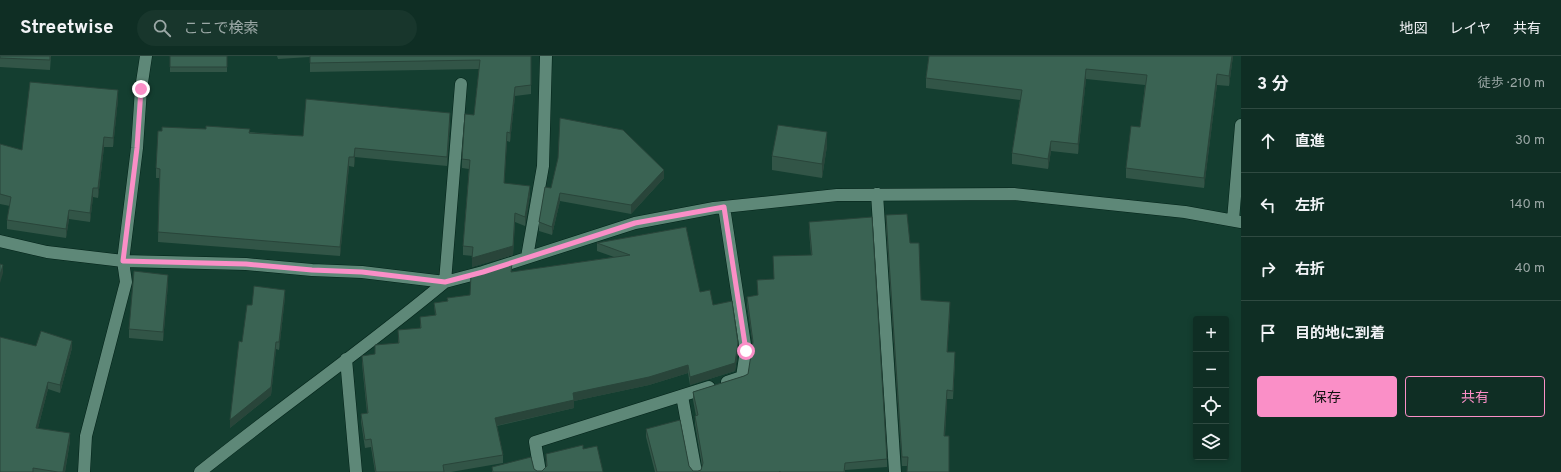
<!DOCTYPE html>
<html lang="ja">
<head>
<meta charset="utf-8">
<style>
  body { margin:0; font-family:Overpass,"Noto Sans JP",sans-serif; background:#18362c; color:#f1f3f6 }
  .controls { position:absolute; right:12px; bottom:12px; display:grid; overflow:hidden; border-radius:4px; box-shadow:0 2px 6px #0003 }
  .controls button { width:36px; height:36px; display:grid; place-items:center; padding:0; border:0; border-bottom:1px solid #2f4a41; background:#0f2e24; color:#f1f3f6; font:20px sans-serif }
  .stop { position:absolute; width:12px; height:12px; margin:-9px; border:3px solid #fa8fc7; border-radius:50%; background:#fff }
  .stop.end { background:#fa8fc7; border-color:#fff; box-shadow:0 1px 4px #0008 }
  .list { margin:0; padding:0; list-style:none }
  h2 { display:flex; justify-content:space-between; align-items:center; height:52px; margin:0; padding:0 16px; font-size:17px }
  h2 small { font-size:13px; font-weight:400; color:#9ba8a6 }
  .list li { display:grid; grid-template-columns:26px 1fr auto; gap:12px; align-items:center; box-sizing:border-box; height:64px; padding:0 16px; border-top:1px solid #2f4a41 }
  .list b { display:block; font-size:15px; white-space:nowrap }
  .list em { font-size:13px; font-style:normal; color:#9ba8a6 }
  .actions { display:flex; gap:8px; padding:12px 16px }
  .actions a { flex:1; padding:9px 0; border:1px solid #fa8fc7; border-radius:4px; text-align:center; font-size:14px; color:#fa8fc7 }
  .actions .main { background:#fa8fc7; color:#111 }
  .icon { flex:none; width:22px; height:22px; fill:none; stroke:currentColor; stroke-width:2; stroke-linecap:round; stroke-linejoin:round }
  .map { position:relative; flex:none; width:1241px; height:416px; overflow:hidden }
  header { display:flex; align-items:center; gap:24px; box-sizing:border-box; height:56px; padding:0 20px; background:#0f2e24; border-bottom:1px solid #2f4a41 }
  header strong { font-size:19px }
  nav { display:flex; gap:22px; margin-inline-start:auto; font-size:14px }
  .search { width:280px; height:36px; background:#18362c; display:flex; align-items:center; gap:10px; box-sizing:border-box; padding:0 14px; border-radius:22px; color:#9ba8a6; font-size:15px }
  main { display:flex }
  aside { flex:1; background:#0f2e24 }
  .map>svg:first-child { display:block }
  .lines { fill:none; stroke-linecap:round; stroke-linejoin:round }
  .street-casing { stroke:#032319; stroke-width:13 }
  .street { stroke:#5e8878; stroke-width:12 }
  .wall { fill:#325547 }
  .shaded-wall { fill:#29453a }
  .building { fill:#3a6353; stroke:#29453a }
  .route { stroke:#fa8fc7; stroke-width:5 }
</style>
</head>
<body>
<header>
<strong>Streetwise</strong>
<div class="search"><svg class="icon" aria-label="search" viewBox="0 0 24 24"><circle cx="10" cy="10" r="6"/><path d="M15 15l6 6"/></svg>ここで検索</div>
<nav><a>地図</a><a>レイヤ</a><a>共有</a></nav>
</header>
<main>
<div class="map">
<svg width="1241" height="416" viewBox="0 0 1241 416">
  <rect width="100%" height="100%" fill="#143e30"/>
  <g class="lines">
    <g class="street-casing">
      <path id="street" d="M 877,138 L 895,416
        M 724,151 L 746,295 L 742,321 L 727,326
        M 1233,164 L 1241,69
        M 0,185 L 47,196 L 123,205 L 246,208 L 312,214 L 362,216 L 445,226 L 483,216 L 635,167 L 714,152 L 837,139 L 1014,138 L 1185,156 L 1241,166
        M 527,201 L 543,110 L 546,0
        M 346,303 L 356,416
        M 682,340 L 696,416
        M 84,416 L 86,380 L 126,226 L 123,205 L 137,92 L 141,33 L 146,0
        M 200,416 C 281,351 366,292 445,226 L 461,28
        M 540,416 L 535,386 L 709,331"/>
    </g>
    <use href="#street" class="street"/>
  </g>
  <path class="wall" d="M 0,0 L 51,0 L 50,14 L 0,11 Z
    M 170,0 L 227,0 L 227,16 L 170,16 Z
    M 277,0 L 531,0 L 531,38 L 515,40 L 510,86 L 507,85 L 504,127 L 530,139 L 525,170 L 515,166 L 513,199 L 472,211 L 473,200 L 463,199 L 463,190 L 469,113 L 462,112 L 462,103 L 474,59 L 479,13 L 310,16 L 310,1 L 278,3 Z
    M 929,0 L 1233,0 L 1229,30 L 1217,29 L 1204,132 L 1126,122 L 1126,112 L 1140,71 L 1145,29 L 1086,23 L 1078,98 L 1051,95 L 1048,113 L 1012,108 L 1012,97 L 1020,44 L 926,32 L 926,22 Z
    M 118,43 L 113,91 L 104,91 L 98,142 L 93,141 L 90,166 L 69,163 L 66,182 L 7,173 L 7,164 L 10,150 L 0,148 L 0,88 L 22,94 Z
    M 450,66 L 447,110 L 355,101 L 354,111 L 349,110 L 340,200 L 158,186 L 159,122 L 156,122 L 156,112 L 162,75 L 206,73 L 303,80 Z
    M 827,90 L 822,122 L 772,114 L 772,100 Z
    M 664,122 L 631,158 L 560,145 L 552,179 L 539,175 L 539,166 L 551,132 Z
    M 886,159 L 910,187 L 921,244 L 950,255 L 947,296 L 955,305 L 953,343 L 947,343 L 945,380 L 907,410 L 902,410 L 886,168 Z
    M 809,166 L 887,403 L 887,411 L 845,414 L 845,416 L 655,416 L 646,381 L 646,373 L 689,410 L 693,415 L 698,415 L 701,414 L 702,410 L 695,368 L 695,360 L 696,360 L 693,344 L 693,336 L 744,320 L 748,318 L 753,290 L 747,249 L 747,241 L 758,239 L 757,224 L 774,223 L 773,200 L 811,199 L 809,174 Z
    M 686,171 L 700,236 L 713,249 L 738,295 L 735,315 L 690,329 L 688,317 L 649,329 L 574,345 L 574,352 L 497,370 L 503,399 L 503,407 L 451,416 L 375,416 L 371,391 L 365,392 L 361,366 L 361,358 L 367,357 L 362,308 L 362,300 L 375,298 L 375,289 L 398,287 L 398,274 L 420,272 L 420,261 L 435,259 L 434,247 L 447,245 L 447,242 L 470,239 L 512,216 L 614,201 L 597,195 L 597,187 Z
    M 168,228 L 163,285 L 129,282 L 129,273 Z
    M 285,241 L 279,294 L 276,293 L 271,339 L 230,372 L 252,249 Z
    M 36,290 L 72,292 L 60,337 L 48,333 L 38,372 L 70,385 L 65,416 L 0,416 Z
    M 583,393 L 603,416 L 492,416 L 492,411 L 534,413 L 537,415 L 542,415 L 546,411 L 546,398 Z"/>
  <path class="shaded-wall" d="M 1232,0 L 1233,0 L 1229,30 L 1229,20 Z
    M 1086,13 L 1086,23 L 1078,98 L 1078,88 Z
    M 1217,18 L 1217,29 L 1204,132 L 1204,122 Z
    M 515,31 L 515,40 L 510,86 L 510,77 Z
    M 118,34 L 118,43 L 113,91 L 113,82 Z
    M 450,57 L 450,66 L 447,110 L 447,101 Z
    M 507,76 L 507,85 L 504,136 L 504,127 Z
    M 827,76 L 827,90 L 822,122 L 822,108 Z
    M 104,81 L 104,91 L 98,142 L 98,132 Z
    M 1051,85 L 1051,95 L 1048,113 L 1048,103 Z
    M 355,92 L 355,101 L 354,111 L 354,101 Z
    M 349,101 L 349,110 L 340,200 L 340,191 Z
    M 664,114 L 664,122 L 631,158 L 631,149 Z
    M 530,130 L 530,139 L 525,170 L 525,161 Z
    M 93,132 L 93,141 L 90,166 L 90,157 Z
    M 560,137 L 560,145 L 552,179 L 552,171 Z
    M 69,154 L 69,163 L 66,182 L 66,173 Z
    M 515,157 L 513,199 L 472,211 L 472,202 Z
    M 3,209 L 3,217 L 0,227 L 0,219 Z
    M 168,219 L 168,228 L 163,285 L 163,276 Z
    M 285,234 L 285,241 L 279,294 L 279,286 Z
    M 950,246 L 950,255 L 947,305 L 947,296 Z
    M 72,285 L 72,292 L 60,337 L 60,329 Z
    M 276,286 L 276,293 L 271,339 L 230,372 L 230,364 Z
    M 738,287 L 738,295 L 735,315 L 690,329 L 690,321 Z
    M 688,309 L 688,317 L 649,329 L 574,345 L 574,352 L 495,370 L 495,362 L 573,337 Z
    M 48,326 L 48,333 L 36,380 L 36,372 Z
    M 947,334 L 947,343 L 944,389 L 944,380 Z
    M 70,377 L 70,385 L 65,416 L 63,416 Z"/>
  <path class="building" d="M 0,0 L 50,0 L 50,4 L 0,2 Z
    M 170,0 L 227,0 L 227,11 L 170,11 Z
    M 310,0 L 531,0 L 531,29 L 515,31 L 510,77 L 507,76 L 504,127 L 530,130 L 525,161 L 515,157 L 513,190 L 472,202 L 473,191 L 463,190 L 470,104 L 462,103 L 465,58 L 474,59 L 480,4 L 310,7 Z
    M 929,0 L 1232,0 L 1229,20 L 1217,18 L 1204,122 L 1126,112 L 1131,70 L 1140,71 L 1147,19 L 1086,13 L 1078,88 L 1051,85 L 1048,103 L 1012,97 L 1022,34 L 926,22 Z
    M 30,26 L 118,34 L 113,82 L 104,81 L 98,132 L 93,132 L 90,157 L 69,154 L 66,173 L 7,164 L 11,141 L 0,138 L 0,88 L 22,94 Z
    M 306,43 L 450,57 L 447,101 L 355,92 L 354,101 L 349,101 L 340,191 L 158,176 L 160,113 L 156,112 L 158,75 L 162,75 L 162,71 L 206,73 L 206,70 L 250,73 L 249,77 L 303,80 Z
    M 560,62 L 623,74 L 664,114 L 631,149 L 560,137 L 552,171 L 539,166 L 545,131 L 551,132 L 558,102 Z
    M 778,69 L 827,76 L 822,108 L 772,100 Z
    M 907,158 L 910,187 L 919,187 L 921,244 L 950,246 L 947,296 L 955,296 L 953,335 L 947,334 L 944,380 L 949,380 L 949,416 L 907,416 L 908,401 L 902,401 L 886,159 Z
    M 872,161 L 887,403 L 845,407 L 844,416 L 780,416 L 780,415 L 779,416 L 657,416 L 646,373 L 680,364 L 689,410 L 693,415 L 698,415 L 701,414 L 703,407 L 695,360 L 698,359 L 693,336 L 744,320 L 748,318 L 753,286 L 747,241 L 758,239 L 757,224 L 774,223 L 773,200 L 812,199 L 809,166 Z
    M 686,171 L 700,236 L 710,234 L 713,249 L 732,245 L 738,287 L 735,307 L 690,321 L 688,309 L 649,321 L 573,337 L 574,344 L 495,362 L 503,399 L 443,409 L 444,416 L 376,416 L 371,383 L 365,384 L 361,358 L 368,357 L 362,300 L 375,298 L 375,289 L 399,287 L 398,274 L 421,272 L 420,261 L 436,259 L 434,247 L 448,245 L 447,242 L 470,239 L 471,219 L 512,207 L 511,216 L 630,199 L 597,187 Z
    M 0,208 L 3,209 L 0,219 Z
    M 134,215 L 168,219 L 163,276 L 129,273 Z
    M 254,230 L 285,234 L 279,286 L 276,286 L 271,331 L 230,364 L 239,285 L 242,286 L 247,249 L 252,249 Z
    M 41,275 L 72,285 L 60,329 L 48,326 L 36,372 L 70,377 L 63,416 L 58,416 L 33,412 L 33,416 L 0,416 L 0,281 L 36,290 Z
    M 583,389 L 583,393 L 597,390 L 603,416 L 493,416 L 492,411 L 531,401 L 534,413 L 537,415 L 542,415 L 547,410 L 546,398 Z"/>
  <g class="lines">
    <path class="route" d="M 141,33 L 137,92 L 123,205 L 246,208 L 312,214 L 362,216 L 445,226 L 483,216 L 635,167 L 724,151 L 746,295"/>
  </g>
</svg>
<div class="controls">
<button>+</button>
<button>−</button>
<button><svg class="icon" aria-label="locate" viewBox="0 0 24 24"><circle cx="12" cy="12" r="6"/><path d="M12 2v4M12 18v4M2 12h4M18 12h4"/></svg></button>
<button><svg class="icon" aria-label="layers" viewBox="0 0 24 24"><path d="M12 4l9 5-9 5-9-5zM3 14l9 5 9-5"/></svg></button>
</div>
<div class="stop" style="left:746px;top:295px"></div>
<div class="stop end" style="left:141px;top:33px"></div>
</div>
<aside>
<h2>3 分<small>徒歩 · 210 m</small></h2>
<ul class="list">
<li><svg class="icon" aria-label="ahead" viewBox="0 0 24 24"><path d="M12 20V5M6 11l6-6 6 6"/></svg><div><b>直進</b></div><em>30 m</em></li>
<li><svg class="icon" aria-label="left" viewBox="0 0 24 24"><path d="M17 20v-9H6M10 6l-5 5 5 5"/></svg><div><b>左折</b></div><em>140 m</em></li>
<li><svg class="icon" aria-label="right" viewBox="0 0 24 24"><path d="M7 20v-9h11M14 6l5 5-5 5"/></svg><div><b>右折</b></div><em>40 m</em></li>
<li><svg class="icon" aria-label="arrive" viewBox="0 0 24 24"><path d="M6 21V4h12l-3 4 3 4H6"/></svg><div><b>目的地に到着</b></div></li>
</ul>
<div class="actions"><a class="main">保存</a><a>共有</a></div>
</aside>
</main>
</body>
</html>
